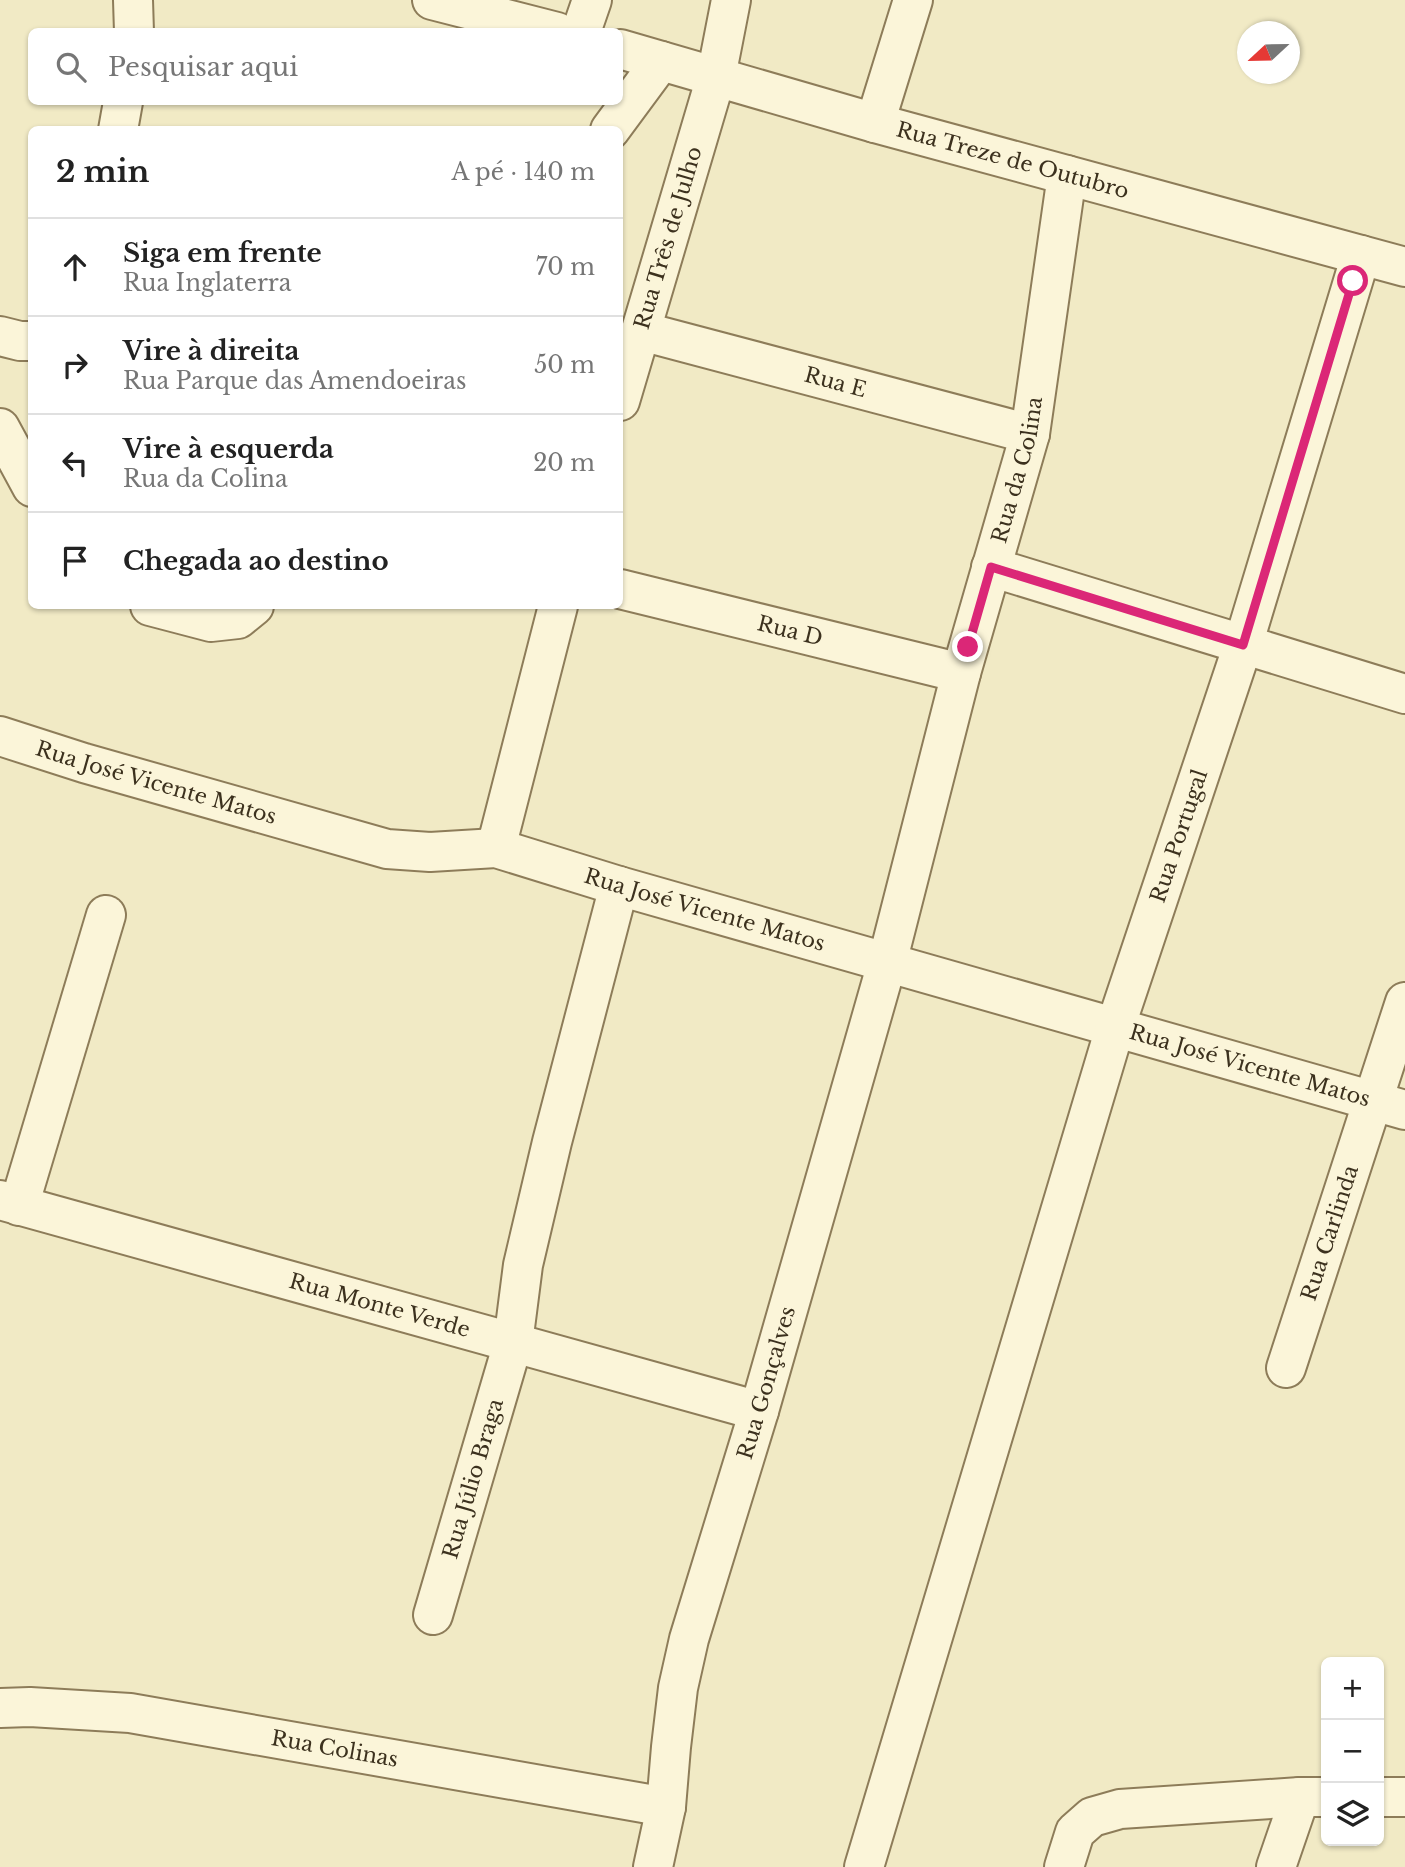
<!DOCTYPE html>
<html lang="pt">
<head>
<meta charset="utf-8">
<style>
  body { margin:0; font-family:"Libre Baskerville",serif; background:#f6f6f6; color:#222 }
  .controls { position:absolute; right:21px; bottom:21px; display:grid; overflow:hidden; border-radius:10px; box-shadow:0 2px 5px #0004 }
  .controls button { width:63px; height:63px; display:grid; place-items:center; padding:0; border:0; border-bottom:2px solid #e0e0e0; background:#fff; color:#222; font:35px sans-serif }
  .compass { position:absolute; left:1237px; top:21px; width:63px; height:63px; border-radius:50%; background:#fff; box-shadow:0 2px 5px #0004; rotate:248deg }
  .stop { position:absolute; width:21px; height:21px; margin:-16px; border:5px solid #db2777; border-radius:50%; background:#fff }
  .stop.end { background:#db2777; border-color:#fff; box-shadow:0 2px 7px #0008 }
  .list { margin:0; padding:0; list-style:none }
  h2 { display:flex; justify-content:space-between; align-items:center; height:91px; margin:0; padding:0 28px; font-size:30px }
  h2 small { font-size:23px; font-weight:400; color:#767676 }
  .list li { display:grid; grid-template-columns:46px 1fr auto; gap:21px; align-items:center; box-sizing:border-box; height:98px; padding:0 28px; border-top:2px solid #e0e0e0 }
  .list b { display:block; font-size:26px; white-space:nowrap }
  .list p { margin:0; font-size:23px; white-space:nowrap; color:#767676 }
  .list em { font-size:23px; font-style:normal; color:#767676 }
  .icon { flex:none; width:38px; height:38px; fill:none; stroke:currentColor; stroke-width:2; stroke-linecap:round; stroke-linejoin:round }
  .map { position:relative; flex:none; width:1405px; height:1867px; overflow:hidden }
  .search { position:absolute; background:#fff; box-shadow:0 2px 5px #0004; left:28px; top:28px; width:595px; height:77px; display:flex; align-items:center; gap:18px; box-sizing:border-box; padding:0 24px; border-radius:10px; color:#767676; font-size:26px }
  .panel { position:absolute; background:#fff; box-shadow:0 2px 5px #0004; left:28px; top:126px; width:595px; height:483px; border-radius:10px }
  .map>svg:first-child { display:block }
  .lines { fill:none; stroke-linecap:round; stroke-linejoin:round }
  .minor-casing { stroke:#8d7c59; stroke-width:42 }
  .minor { stroke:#fbf5d9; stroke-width:38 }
  .route { stroke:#db2777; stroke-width:9 }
  .labels { text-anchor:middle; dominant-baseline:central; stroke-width:5; stroke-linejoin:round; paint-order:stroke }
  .street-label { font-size:21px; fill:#3c311e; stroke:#f8f2d5 }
</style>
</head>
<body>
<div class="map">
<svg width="1405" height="1867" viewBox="0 0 1405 1867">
  <rect width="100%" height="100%" fill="#f1eac5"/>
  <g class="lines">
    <g class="minor-casing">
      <g id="minor">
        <path d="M 133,0 L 134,32"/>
        <path d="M 432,0 L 557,32"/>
        <path d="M 581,32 L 592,0"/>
        <path id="s1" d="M 620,49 L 875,123 L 1405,267"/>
        <path d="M 875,123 L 913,0"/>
        <path d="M 118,130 L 123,102"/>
        <path d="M 610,130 L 661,61"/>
        <path id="s2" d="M 641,331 L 1030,434"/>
        <path d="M 0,336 L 20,341 L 32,341"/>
        <path id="s3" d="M 620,401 L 716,77 L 731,0"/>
        <path d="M 0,428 L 32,487"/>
        <path d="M 991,567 L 1405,694"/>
        <path id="s4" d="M 620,589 L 961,673"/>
        <path d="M 150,606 L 211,622 L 238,619 L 254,606"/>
        <path id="s5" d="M 0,736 L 84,763 L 387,849 L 430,852 L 496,848 L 619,886 L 1405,1110"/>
        <path d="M 496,848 L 558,606"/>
        <path id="s6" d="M 0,1200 L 759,1411"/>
        <path d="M 19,1206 L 106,915"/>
        <path id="s7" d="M 1286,1368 L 1405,1002"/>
        <path id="s8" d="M 433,1615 L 513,1343 L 523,1265 L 552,1142 L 619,886"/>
        <path id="s9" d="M 0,1708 L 30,1707 L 130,1713 L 666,1807"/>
        <path d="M 1379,1797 L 1405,1797"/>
        <path id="s10" d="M 653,1867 L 666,1807 L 671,1747 L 678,1688 L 689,1639 L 759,1411 L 887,963 L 961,673 L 1030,434 L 1067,175"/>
        <path id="s11" d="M 864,1867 L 1115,1028 L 1243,645 L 1361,255"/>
        <path d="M 1064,1867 L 1075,1832 L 1092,1817 L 1120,1809 L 1300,1797 L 1326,1797"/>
        <path d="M 1276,1867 L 1300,1797"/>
      </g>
    </g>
    <use href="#minor" class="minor"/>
  </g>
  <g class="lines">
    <path class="route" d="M 968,647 L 991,567 L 1243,645 L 1353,281"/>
  </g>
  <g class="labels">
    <g class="street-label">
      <text stroke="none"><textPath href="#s1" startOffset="408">Rua Treze de Outubro</textPath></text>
      <text stroke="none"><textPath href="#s3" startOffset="170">Rua Três de Julho</textPath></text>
      <text stroke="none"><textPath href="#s2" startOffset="201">Rua E</textPath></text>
      <text stroke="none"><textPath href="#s10" startOffset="1446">Rua da Colina</textPath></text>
      <text stroke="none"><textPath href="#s4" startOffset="175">Rua D</textPath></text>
      <text stroke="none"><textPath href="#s5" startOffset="163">Rua José Vicente Matos</textPath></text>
      <text stroke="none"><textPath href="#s11" startOffset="1078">Rua Portugal</textPath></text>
      <text stroke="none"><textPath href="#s5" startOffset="730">Rua José Vicente Matos</textPath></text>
      <text stroke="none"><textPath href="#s5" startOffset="1297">Rua José Vicente Matos</textPath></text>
      <text stroke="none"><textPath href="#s7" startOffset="142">Rua Carlinda</textPath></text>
      <text stroke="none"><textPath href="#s6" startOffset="394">Rua Monte Verde</textPath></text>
      <text stroke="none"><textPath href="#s10" startOffset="499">Rua Gonçalves</textPath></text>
      <text stroke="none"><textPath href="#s8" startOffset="142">Rua Júlio Braga</textPath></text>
      <text stroke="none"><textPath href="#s9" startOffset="338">Rua Colinas</textPath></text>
    </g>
  </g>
</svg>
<div class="controls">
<button>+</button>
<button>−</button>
<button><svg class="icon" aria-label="layers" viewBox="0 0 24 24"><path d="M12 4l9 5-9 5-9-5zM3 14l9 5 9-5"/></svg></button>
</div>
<svg class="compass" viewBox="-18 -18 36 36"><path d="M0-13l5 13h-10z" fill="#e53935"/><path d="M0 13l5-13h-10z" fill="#767676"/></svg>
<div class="stop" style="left:1353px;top:281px"></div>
<div class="stop end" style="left:968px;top:647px"></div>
<div class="search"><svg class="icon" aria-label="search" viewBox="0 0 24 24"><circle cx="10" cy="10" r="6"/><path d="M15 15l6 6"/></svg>Pesquisar aqui</div>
<section class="panel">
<h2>2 min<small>A pé · 140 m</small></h2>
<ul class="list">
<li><svg class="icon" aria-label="ahead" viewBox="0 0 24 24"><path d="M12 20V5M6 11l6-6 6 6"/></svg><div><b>Siga em frente</b><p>Rua Inglaterra</p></div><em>70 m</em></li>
<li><svg class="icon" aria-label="right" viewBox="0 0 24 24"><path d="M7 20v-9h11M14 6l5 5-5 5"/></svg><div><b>Vire à direita</b><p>Rua Parque das Amendoeiras</p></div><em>50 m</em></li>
<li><svg class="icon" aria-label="left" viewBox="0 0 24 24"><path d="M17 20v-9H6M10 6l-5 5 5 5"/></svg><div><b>Vire à esquerda</b><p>Rua da Colina</p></div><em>20 m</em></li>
<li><svg class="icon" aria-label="arrive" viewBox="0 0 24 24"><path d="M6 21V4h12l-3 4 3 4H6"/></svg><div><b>Chegada ao destino</b></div></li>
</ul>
</section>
</div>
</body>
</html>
